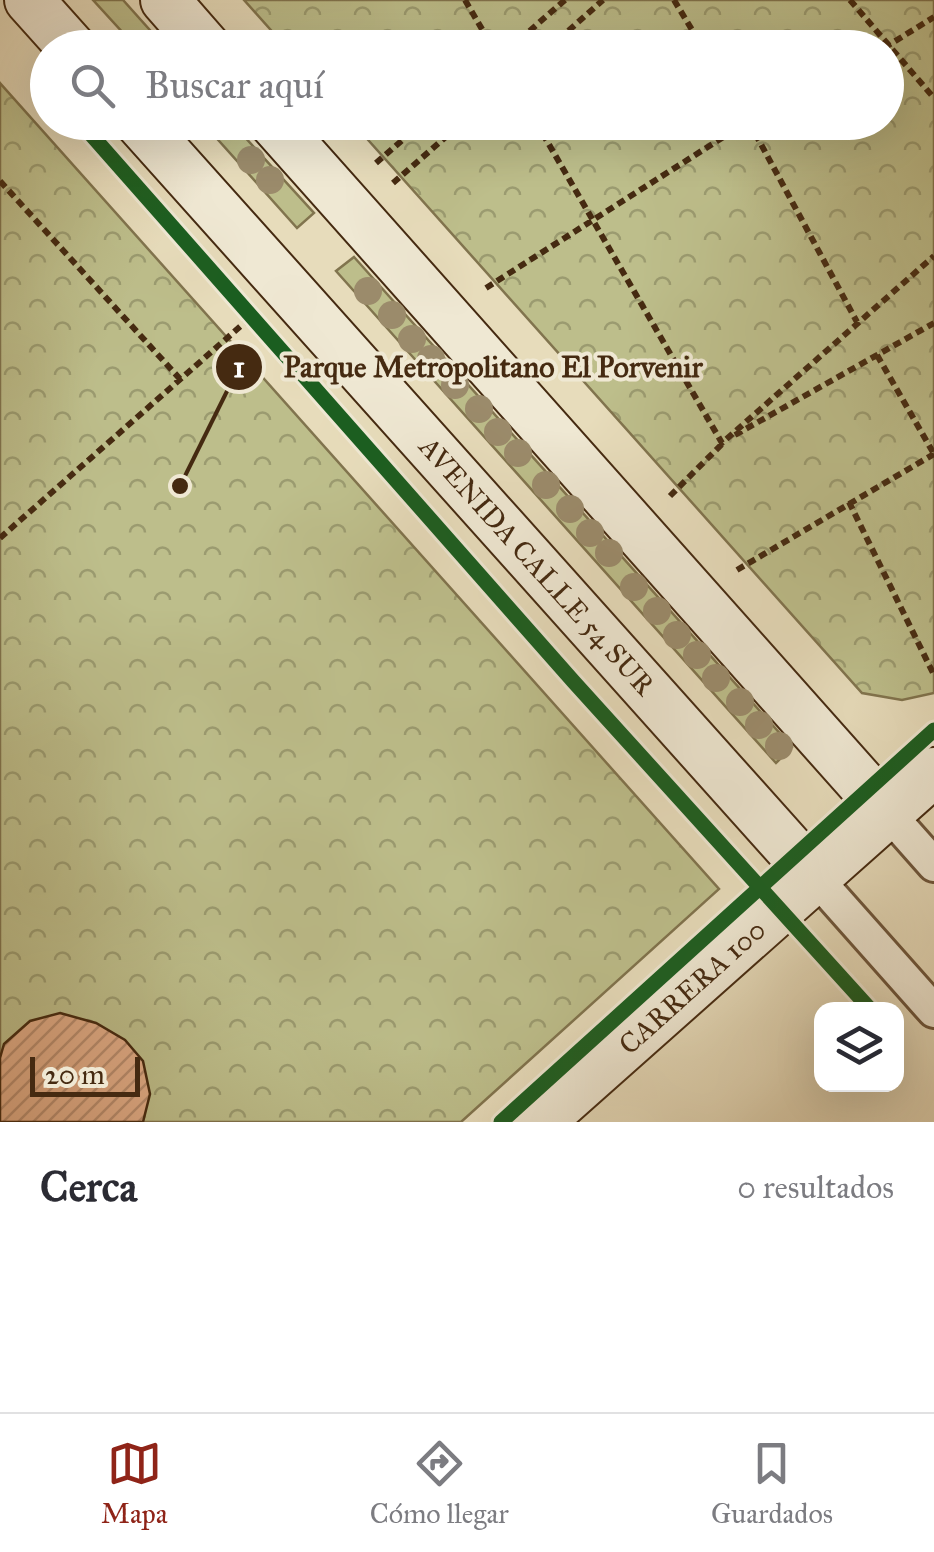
<!DOCTYPE html>
<html lang="es">
<head>
<meta charset="utf-8">
<style>
  body { margin:0; font-family:"IM FELL Great Primer",serif; background:#f2f2f3; color:#2b2b33 }
  .controls { position:absolute; right:30px; bottom:30px; display:grid; overflow:hidden; border-radius:20px; box-shadow:0 10px 40px #0002 }
  .controls button { width:90px; height:90px; display:grid; place-items:center; padding:0; border:0; border-bottom:2px solid #e1e1e2; background:#fff; color:#2b2b33; font:50px sans-serif }
  .scale { position:absolute; left:30px; bottom:25px; width:110px; box-sizing:border-box; padding-left:10px; border:5px solid #452a11; border-top:0; font-size:28px; line-height:35px; white-space:nowrap; color:#452a11; -webkit-text-stroke:8px #efe8d3; paint-order:stroke }
  .list { margin:0; padding:0; list-style:none }
  h2 { display:flex; justify-content:space-between; align-items:center; height:130px; margin:0; padding:0 40px; font-size:42px }
  h2 small { font-size:32px; font-weight:400; color:#7c7c81 }
  .icon { flex:none; width:55px; height:55px; fill:none; stroke:currentColor; stroke-width:2; stroke-linecap:round; stroke-linejoin:round }
  .map { position:relative; flex:none; width:934px; height:1122px; overflow:hidden }
  .search { position:absolute; background:#fff; box-shadow:0 10px 40px #0002; left:30px; right:30px; top:30px; height:110px; display:flex; align-items:center; gap:25px; box-sizing:border-box; padding:0 35px; border-radius:55px; color:#7c7c81; font-size:38px }
  .sheet { height:290px; background:#fff }
  nav { display:flex; justify-content:space-around; align-items:center; box-sizing:border-box; height:140px; border-top:2px solid #e1e1e2; background:#fff; font-size:28px; color:#7c7c81 }
  nav a { display:grid; justify-items:center; gap:5px }
  nav .on { color:#8f2418 }
  .map>svg:first-child { display:block }
  .grass { fill:#bdbe8b; stroke:#81744e; stroke-width:2.5 }
  .park { fill:url(#park-crowns); stroke:#81744e; stroke-width:2.5 }
  .building { fill:url(#building-hatch); stroke:#452a11; stroke-width:2.5 }
  .lines { fill:none; stroke-linecap:round; stroke-linejoin:round }
  .street-casing { stroke:#6e563c; stroke-width:38 }
  .secondary-casing { stroke:#452a11; stroke-width:52 }
  .path { stroke:#452a11; stroke-width:6; stroke-dasharray:8 5; stroke-linecap:butt }
  .street { stroke:#efe8d3; stroke-width:32 }
  .secondary { stroke:#efe8d3; stroke-width:48 }
  .cycleway-casing { stroke:#efe8d3; stroke-width:21 }
  .cycleway { stroke:#1b5e20; stroke-width:15 }
  .tree { fill:#9b8b6b }
  .labels { text-anchor:middle; dominant-baseline:central; stroke-width:8; stroke-linejoin:round; paint-order:stroke }
  .street-label { font-size:28px; fill:#452a11; stroke:#efe8d3 }
  .leader { fill:none; stroke:#452a11; stroke-width:4 }
  .callout-dot { fill:#452a11; stroke:#efe8d3; stroke-width:4 }
  .mark-label { font-size:30px; text-anchor:middle; font-weight:bold; fill:#fff }
  .callout-label { font-size:30px; text-anchor:middle; font-weight:bold; fill:#452a11; stroke:#efe8d3; stroke-width:8; stroke-linejoin:round; paint-order:stroke }
</style>
</head>
<body>
<div class="map">
<svg width="934" height="1122" viewBox="0 0 934 1122">
  <defs>
    <pattern id="park-crowns" width="20" height="18" patternUnits="userSpaceOnUse" patternTransform="scale(2.5)"><rect width="20" height="18" fill="#bdbe8b"/><path d="M2 6a3 3 0 1 1 6 0M12 15a3 3 0 1 1 6 0" fill="none" stroke="#9b9b70"/></pattern>
    <pattern id="building-hatch" width="6" height="6" patternUnits="userSpaceOnUse" patternTransform="scale(2.5)"><rect width="6" height="6" fill="#e1ad89"/><path d="M-1 1l2-2M0 6l6-6M5 7l2-2" fill="none" stroke="#b88d6f"/></pattern>
  </defs>
  <rect width="100%" height="100%" fill="#e7dcbb"/>
  <filter id="stains"><feTurbulence type="fractalNoise" baseFrequency=".002" numOctaves="4"/><feColorMatrix values="0 0 0 0 .2 0 0 0 0 .09 0 0 0 0 .02 0 0 0 .5 -.17"/></filter>
  <radialGradient id="worn" r=".72"><stop offset=".6" stop-color="#630" stop-opacity="0"/><stop offset="1" stop-color="#630" stop-opacity=".3"/></radialGradient>
  <path class="grass" d="M 93,0 L 123,0 L 165,47 L 136,47 Z
    M 203,123 L 232,123 L 314,213 L 297,228 Z
    M 354,257 L 792,747 L 776,763 L 336,271 Z"/>
  <path class="park" d="M 244,0 L 934,0 L 934,693 L 902,700 L 862,693 L 353,123 L 886,122 L 886,48 L 286,47 Z
    M 0,83 L 719,889 L 461,1122 L 0,1122 Z"/>
  <path class="building" d="M 60,1013 L 96,1023 L 125,1040 L 143,1061 L 150,1094 L 143,1122 L 0,1122 L 0,1058 L 4,1044 L 30,1021 Z"/>
  <g class="lines">
    <g class="street-casing">
      <path id="street" d="M 888,813 L 934,865
        M 815,877 L 934,1011"/>
    </g>
    <g class="secondary-casing">
      <path id="secondary" d="M 29,0 L 72,48
        M 165,0 L 207,48
        M 139,122 L 815,877
        M 273,122 L 888,813
        M 540,1122 L 934,772"/>
    </g>
    <path class="path" d="M 465,0 L 493,48
      M 674,0 L 703,48
      M 850,0 L 934,98
      M 510,48 L 565,0
      M 549,48 L 603,0
      M 884,48 L 934,17
      M 536,122 L 722,443 L 934,256
      M 749,122 L 857,322
      M 376,163 L 423,122
      M 0,181 L 180,379
      M 393,183 L 463,122
      M 486,288 L 747,122
      M 877,355 L 934,454
      M 735,435 L 934,323
      M 670,496 L 724,442
      M 849,502 L 934,675
      M 0,538 L 251,317
      M 737,570 L 934,454"/>
    <use href="#street" class="street"/>
    <use href="#secondary" class="secondary"/>
    <g class="cycleway-casing">
      <path id="cycleway" d="M 80,122 L 573,681 L 870,1009
        M 501,1122 L 934,730"/>
    </g>
    <use href="#cycleway" class="cycleway"/>
  </g>
  <g class="tree">
    <circle cx="251" cy="160" r="14"/>
    <circle cx="270" cy="180" r="14"/>
    <circle cx="368" cy="291" r="14"/>
    <circle cx="392" cy="315" r="14"/>
    <circle cx="412" cy="339" r="14"/>
    <circle cx="431" cy="359" r="14"/>
    <circle cx="455" cy="385" r="14"/>
    <circle cx="479" cy="409" r="14"/>
    <circle cx="498" cy="432" r="14"/>
    <circle cx="518" cy="453" r="14"/>
    <circle cx="546" cy="485" r="14"/>
    <circle cx="570" cy="509" r="14"/>
    <circle cx="590" cy="533" r="14"/>
    <circle cx="609" cy="553" r="14"/>
    <circle cx="634" cy="587" r="14"/>
    <circle cx="657" cy="611" r="14"/>
    <circle cx="677" cy="635" r="14"/>
    <circle cx="697" cy="655" r="14"/>
    <circle cx="716" cy="678" r="14"/>
    <circle cx="740" cy="702" r="14"/>
    <circle cx="759" cy="725" r="14"/>
    <circle cx="779" cy="746" r="14"/>
  </g>
  <g class="labels">
    <g class="street-label">
      <text transform="translate(537 566) rotate(48)">AVENIDA CALLE 54 SUR</text>
      <text transform="translate(692 987) rotate(-42)">CARRERA 100</text>
    </g>
  </g>
  <path class="leader" d="M180 486L239 367"/>
  <g class="callout-dot">
    <circle cx="180" cy="486" r="10"/>
    <circle cx="239" cy="367" r="25"/>
  </g>
  <g class="mark-label">
    <text x="239" y="377">1</text>
  </g>
  <g class="callout-label">
    <text x="493" y="377">Parque Metropolitano El Porvenir</text>
  </g>
  <rect width="100%" height="100%" filter="url(#stains)"/>
  <rect width="100%" height="100%" fill="url(#worn)"/>
</svg>
<div class="controls">
<button><svg class="icon" aria-label="layers" viewBox="0 0 24 24"><path d="M12 4l9 5-9 5-9-5zM3 14l9 5 9-5"/></svg></button>
</div>
<div class="scale">20 m</div>
<div class="search"><svg class="icon" aria-label="search" viewBox="0 0 24 24"><circle cx="10" cy="10" r="6"/><path d="M15 15l6 6"/></svg>Buscar aquí</div>
</div>
<section class="sheet">
<h2>Cerca<small>0 resultados</small></h2>
<ul class="list">
</ul>
</section>
<nav>
<a class="on"><svg class="icon" aria-label="map" viewBox="0 0 24 24"><path d="M3 6l6-2 6 2 6-2v14l-6 2-6-2-6 2zM9 4v14M15 6v14"/></svg>Mapa</a>
<a><svg class="icon" aria-label="directions" viewBox="0 0 24 24"><path d="M12 3l9 9-9 9-9-9zM9 14v-3h6M13 9l2 2-2 2"/></svg>Cómo llegar</a>
<a><svg class="icon" aria-label="saved" viewBox="0 0 24 24"><path d="M7 4h10v16l-5-4-5 4z"/></svg>Guardados</a>
</nav>
</body>
</html>
